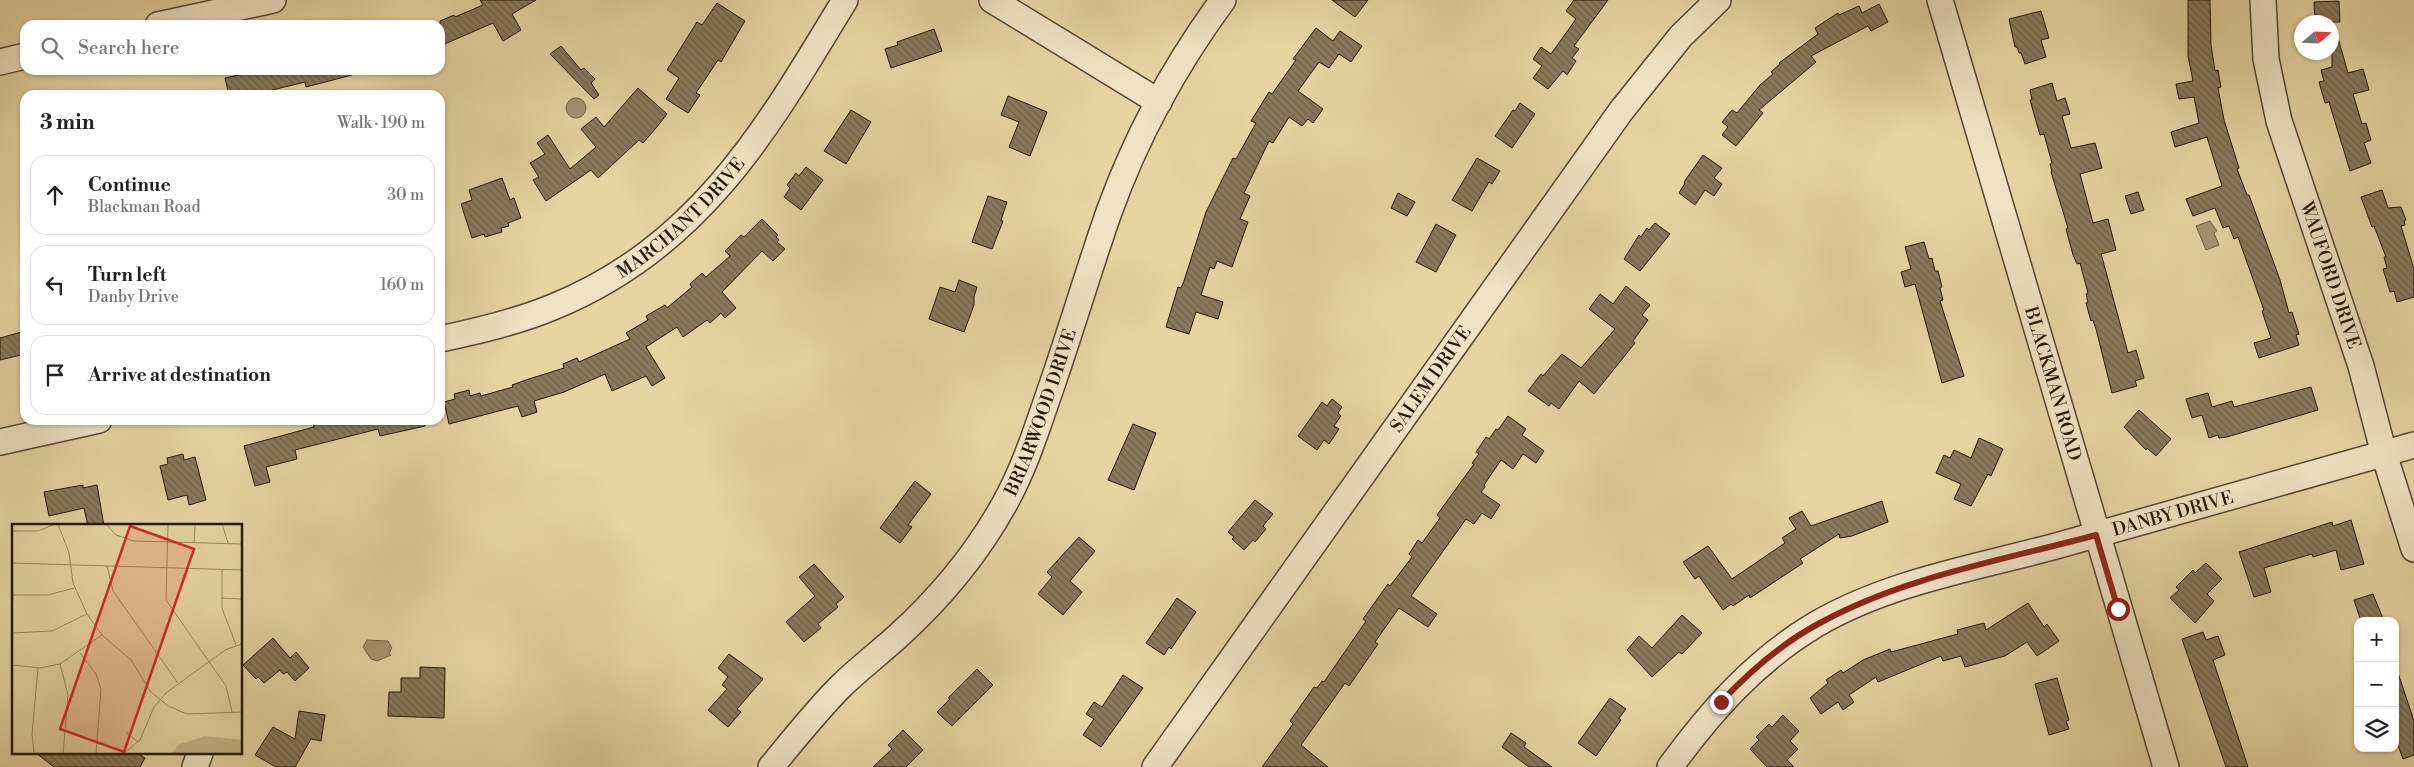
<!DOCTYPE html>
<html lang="en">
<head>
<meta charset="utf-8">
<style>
  body { margin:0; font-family:"Libre Bodoni",serif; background:#f6f6f6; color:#202124 }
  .controls { position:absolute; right:15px; bottom:15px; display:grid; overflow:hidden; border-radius:10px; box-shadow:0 1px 4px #0004 }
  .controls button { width:45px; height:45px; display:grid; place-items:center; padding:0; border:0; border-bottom:1px solid #e0e0e0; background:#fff; color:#202124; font:25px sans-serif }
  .compass { position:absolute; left:2294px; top:15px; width:45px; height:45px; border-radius:50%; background:#fff; box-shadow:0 1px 4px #0004; rotate:71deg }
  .stop { position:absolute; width:15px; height:15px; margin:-11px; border:4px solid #8f2418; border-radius:50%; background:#fff }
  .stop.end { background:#8f2418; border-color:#fff; box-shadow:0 1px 5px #0008 }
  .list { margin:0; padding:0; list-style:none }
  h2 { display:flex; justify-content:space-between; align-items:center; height:65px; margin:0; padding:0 20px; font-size:21px }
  h2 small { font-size:16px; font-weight:400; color:#757577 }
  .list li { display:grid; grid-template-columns:32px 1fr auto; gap:15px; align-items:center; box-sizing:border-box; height:80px; margin:0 10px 10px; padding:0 10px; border:1px solid #e0e0e0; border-radius:15px }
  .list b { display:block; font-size:19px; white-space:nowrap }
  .list p { margin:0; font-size:16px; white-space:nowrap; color:#757577 }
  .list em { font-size:16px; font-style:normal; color:#757577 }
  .icon { flex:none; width:28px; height:28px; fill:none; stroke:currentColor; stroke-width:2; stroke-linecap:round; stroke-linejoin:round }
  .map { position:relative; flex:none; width:2414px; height:767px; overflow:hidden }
  .search { position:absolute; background:#fff; box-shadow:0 1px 4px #0004; left:20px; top:20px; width:425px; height:55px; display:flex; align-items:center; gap:12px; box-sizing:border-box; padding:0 18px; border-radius:15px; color:#757577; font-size:19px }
  .panel { position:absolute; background:#fff; box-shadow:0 1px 4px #0004; left:20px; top:90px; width:425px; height:335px; border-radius:15px }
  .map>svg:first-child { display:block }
  .water { fill:#a49470; stroke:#716249 }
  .building { fill:url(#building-back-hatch); stroke:#24180e }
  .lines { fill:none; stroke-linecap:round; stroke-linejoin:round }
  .minor-casing { stroke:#544733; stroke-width:28 }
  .minor { stroke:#efe3c3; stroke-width:25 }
  .route { stroke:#8f2418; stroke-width:6 }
  .labels { text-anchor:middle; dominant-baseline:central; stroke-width:5; stroke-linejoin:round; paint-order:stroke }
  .street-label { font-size:18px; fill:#24180e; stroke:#efe3c3 }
  .inset-road { fill:none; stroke:#988967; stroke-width:1 }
  .view { fill:#d62828; fill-opacity:0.15; stroke:#d62828; stroke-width:2.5 }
  .inset-edge { fill:none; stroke:#24180e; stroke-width:2.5 }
</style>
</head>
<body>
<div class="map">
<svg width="2414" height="767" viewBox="0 0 2414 767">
  <defs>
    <pattern id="building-back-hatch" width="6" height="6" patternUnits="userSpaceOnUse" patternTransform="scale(1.25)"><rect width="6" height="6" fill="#897a5b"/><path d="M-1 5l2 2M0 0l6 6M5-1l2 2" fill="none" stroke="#70634a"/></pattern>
  </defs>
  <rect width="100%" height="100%" fill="#e6d4a3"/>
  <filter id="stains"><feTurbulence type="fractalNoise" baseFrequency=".004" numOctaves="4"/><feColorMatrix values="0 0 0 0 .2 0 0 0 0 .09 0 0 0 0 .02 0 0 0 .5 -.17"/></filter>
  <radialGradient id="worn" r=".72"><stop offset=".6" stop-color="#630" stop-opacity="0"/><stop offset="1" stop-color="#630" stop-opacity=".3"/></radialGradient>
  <path class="water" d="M566 108a10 10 0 1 1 20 0a10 10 0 1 1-20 0Z
    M 2210,221 L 2217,231 L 2214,233 L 2219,245 L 2206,250 L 2196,226 Z
    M 367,640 L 388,641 L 392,648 L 389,653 L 391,655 L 377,661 L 371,659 L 363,647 Z"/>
  <path class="building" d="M 480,0 L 536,0 L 512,14 L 521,30 L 503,41 L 493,23 L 440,46 L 440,21 L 454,15 L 455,17 L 483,5 Z
    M 1332,0 L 1368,0 L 1355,17 Z
    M 1574,0 L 1608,0 L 1574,46 L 1579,49 L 1572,58 L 1576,61 L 1567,75 L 1563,71 L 1548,89 L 1533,78 L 1542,66 L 1533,59 L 1541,47 L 1551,54 L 1576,19 L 1566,11 Z
    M 2188,0 L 2210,0 L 2211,45 L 2215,71 L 2218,70 L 2221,87 L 2218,88 L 2224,120 L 2239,168 L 2237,169 L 2247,195 L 2249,195 L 2280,280 L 2289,313 L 2292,312 L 2299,334 L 2296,335 L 2299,345 L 2259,358 L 2254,343 L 2271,338 L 2262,311 L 2264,310 L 2238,237 L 2234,239 L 2229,226 L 2223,228 L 2215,208 L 2193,216 L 2186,199 L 2222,186 L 2207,137 L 2175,147 L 2171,132 L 2199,123 L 2194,97 L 2179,99 L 2176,84 L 2193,81 L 2188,56 Z
    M 2339,1 L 2340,22 L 2315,22 L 2314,2 Z
    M 717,3 L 745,21 L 721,62 L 718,60 L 696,93 L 700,95 L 688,113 L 666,99 L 679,78 L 667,70 L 697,22 L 702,25 Z
    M 1879,4 L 1888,22 L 1871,31 L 1868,26 L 1811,56 L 1816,62 L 1759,110 L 1763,113 L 1736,146 L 1722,135 L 1728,127 L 1722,122 L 1732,110 L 1737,113 L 1760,85 L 1773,74 L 1771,72 L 1780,64 L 1779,63 L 1818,34 L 1815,28 L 1838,13 L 1839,15 L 1859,6 L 1862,13 Z
    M 2041,11 L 2049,38 L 2041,40 L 2046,57 L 2025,64 L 2021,53 L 2019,53 L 2017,47 L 2015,47 L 2009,19 Z
    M 1316,28 L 1333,41 L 1340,31 L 1362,46 L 1351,62 L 1339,54 L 1329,68 L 1319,62 L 1298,91 L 1323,109 L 1313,123 L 1308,119 L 1302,126 L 1289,117 L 1273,143 L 1269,141 L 1244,193 L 1250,196 L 1240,219 L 1248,222 L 1232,267 L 1217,261 L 1214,269 L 1210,267 L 1201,295 L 1223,302 L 1218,319 L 1196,312 L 1189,334 L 1166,327 L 1178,287 L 1181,288 L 1184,281 L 1206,212 L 1233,158 L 1236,159 L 1256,123 L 1251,121 L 1269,92 L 1272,94 L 1296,60 L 1293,59 Z
    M 934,29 L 942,51 L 891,68 L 885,49 L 898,45 L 897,42 Z
    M 2332,31 L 2336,31 L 2348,73 L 2363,69 L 2369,90 L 2353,94 L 2362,124 L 2366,123 L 2371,140 L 2364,143 L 2371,163 L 2350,171 L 2329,102 L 2325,103 L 2319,82 L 2324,81 L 2321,70 L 2332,67 Z
    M 561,46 L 581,70 L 584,68 L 595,79 L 591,83 L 599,95 L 594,99 L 550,54 Z
    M 246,70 L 351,70 L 352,75 L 306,87 L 305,82 L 252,95 L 229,95 L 225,78 L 247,73 Z
    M 2052,83 L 2057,101 L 2065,98 L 2070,114 L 2062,116 L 2071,148 L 2095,143 L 2102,168 L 2080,174 L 2093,223 L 2108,219 L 2116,250 L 2101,254 L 2102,257 L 2128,353 L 2136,350 L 2144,378 L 2135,381 L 2137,386 L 2112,393 L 2096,329 L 2093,320 L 2091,321 L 2086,303 L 2088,302 L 2086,294 L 2088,293 L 2080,263 L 2077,264 L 2073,255 L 2066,229 L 2068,228 L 2051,172 L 2052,172 L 2050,164 L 2052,163 L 2044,134 L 2040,135 L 2030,100 L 2032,100 L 2030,90 Z
    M 638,88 L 667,114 L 656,128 L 643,143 L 639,140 L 598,178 L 591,170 L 546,201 L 533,180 L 539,177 L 530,163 L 545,154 L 537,143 L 548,135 L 570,169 L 596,147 L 581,129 L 596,117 L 604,127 Z
    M 1008,96 L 1047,112 L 1030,156 L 1009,147 L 1019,122 L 1001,115 Z
    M 1520,103 L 1535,114 L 1512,148 L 1495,136 L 1513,110 L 1515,111 Z
    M 851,110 L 871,122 L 846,164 L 824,151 Z
    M 1703,155 L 1722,168 L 1714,178 L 1722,184 L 1714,196 L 1705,190 L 1695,205 L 1679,193 L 1685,183 L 1684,182 Z
    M 1477,158 L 1500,171 L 1492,184 L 1489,182 L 1472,211 L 1452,200 Z
    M 806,167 L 823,180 L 801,210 L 784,197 L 790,188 L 787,185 L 796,173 L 799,176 Z
    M 502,178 L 510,200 L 514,198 L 521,218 L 508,223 L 509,226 L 501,228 L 502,232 L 485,237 L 484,234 L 472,238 L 461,204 L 472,200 L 469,190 Z
    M 2382,190 L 2388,208 L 2401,207 L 2406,220 L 2404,221 L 2405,225 L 2401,226 L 2414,269 L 2414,297 L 2397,302 L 2394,291 L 2390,292 L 2383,269 L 2387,268 L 2384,257 L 2386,257 L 2374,226 L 2372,227 L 2361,197 Z
    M 2138,192 L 2144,210 L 2131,214 L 2125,196 Z
    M 1398,193 L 1415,202 L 1407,216 L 1391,208 Z
    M 988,196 L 1007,202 L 1001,220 L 1003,221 L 992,249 L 972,242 Z
    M 762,219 L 778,235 L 776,237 L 779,240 L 777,242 L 785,249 L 773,261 L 762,251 L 722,292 L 736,308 L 725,318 L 721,313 L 710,323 L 707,320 L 683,337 L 677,327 L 646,347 L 665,378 L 652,386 L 646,376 L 612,391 L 605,374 L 564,392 L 534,401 L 537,412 L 522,417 L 518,406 L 449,424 L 444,402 L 455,399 L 454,394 L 469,390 L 470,396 L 480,393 L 481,396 L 513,387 L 512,385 L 529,379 L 564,368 L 563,364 L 577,358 L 579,362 L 630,339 L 626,333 L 648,320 L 646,316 L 665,305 L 667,308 L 692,287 L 690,284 L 702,273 L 706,277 L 730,256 L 725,251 L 741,235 L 744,237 Z
    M 1655,223 L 1670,234 L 1640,271 L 1624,259 L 1639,235 L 1641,237 L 1647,228 L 1649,230 Z
    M 1436,224 L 1456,235 L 1436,272 L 1416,262 Z
    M 1924,242 L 1929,259 L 1932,258 L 1935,271 L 1938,271 L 1942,287 L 1940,288 L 1943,300 L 1940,301 L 1964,376 L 1942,383 L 1915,284 L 1905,287 L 1901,272 L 1911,269 L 1905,247 Z
    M 959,280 L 977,287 L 974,297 L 974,305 L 964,332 L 929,319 L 940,287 L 955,292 Z
    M 1626,286 L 1650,305 L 1642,315 L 1648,320 L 1633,341 L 1635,343 L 1594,394 L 1579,381 L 1559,409 L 1551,403 L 1549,406 L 1528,391 L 1541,374 L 1543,376 L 1562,354 L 1581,368 L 1615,329 L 1589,309 L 1600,294 L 1613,304 Z
    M 25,331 L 25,354 L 0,360 L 0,338 Z
    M 2311,387 L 2318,410 L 2227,437 L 2219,438 L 2218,435 L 2209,438 L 2202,415 L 2192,418 L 2186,399 L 2208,393 L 2212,407 L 2232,401 L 2234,407 Z
    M 1332,399 L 1342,407 L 1338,413 L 1341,416 L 1334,426 L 1339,429 L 1329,444 L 1324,440 L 1317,450 L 1298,436 L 1322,402 L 1327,406 Z
    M 2139,410 L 2171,439 L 2156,456 L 2147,448 L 2146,450 L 2124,427 Z
    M 1508,416 L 1526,429 L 1522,435 L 1544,451 L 1536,463 L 1523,454 L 1513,469 L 1501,460 L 1484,485 L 1485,487 L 1481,492 L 1500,505 L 1491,519 L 1482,513 L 1474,524 L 1466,519 L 1411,596 L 1437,614 L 1428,627 L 1399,608 L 1375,642 L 1378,644 L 1349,686 L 1345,683 L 1301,745 L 1328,767 L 1262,767 L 1293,724 L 1290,721 L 1314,687 L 1317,688 L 1322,681 L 1324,682 L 1366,621 L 1363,619 L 1388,584 L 1390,586 L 1412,557 L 1409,554 L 1418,540 L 1422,543 L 1440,518 L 1437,515 L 1474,464 L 1472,463 L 1479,454 L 1476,452 L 1486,437 L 1489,439 L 1496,429 L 1498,430 Z
    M 331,420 L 424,420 L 425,426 L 380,436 L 378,429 L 295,450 L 297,459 L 266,467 L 270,482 L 255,486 L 244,446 L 314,427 L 313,424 Z
    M 1133,424 L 1156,433 L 1134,490 L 1108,480 Z
    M 1979,438 L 2003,449 L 1991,476 L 1988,474 L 1971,506 L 1954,499 L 1961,484 L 1936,473 L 1944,455 L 1950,458 L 1954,450 L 1971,458 Z
    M 183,454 L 184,460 L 195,457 L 206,500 L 189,505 L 187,495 L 168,500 L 160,466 L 168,464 L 167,458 Z
    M 915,481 L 931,494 L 908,525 L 912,527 L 900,543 L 880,528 Z
    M 83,485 L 83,488 L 97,485 L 104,526 L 88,526 L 84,508 L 49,516 L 44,492 Z
    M 1255,500 L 1273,514 L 1263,526 L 1266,529 L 1255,542 L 1253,540 L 1244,550 L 1232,539 L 1234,537 L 1228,532 Z
    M 1882,501 L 1888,522 L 1852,536 L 1840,538 L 1839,534 L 1800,559 L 1803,563 L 1750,598 L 1749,595 L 1733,606 L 1731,604 L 1723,610 L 1699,576 L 1695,579 L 1683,562 L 1708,546 L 1732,579 L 1785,543 L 1782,538 L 1796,529 L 1789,518 L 1802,511 L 1811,526 Z
    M 2351,520 L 2364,564 L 2341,570 L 2336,550 L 2313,557 L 2312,554 L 2264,568 L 2271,592 L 2254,597 L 2239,552 L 2332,522 L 2333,526 Z
    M 1079,537 L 1095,551 L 1070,581 L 1082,592 L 1063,615 L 1038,594 L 1052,577 L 1047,572 Z
    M 2206,563 L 2222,579 L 2207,594 L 2214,601 L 2195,623 L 2170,598 L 2179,590 L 2176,587 L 2193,570 L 2195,573 Z
    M 814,564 L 844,597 L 836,604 L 838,607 L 818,624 L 821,628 L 804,642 L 786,622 L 815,596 L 799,577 Z
    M 2373,594 L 2384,621 L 2361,621 L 2354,600 Z
    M 1177,598 L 1196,612 L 1171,649 L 1169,647 L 1164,655 L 1146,643 Z
    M 2028,603 L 2044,627 L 2047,624 L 2059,641 L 2037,656 L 2027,642 L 2005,656 L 1965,667 L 1961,656 L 1943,661 L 1941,656 L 1878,682 L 1876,677 L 1849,695 L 1854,702 L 1843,710 L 1838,702 L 1821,714 L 1810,698 L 1828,683 L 1826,680 L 1841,670 L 1843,673 L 1863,660 L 1890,649 L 1891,652 L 1958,634 L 1957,630 L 1984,623 L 1986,630 Z
    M 1682,615 L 1702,633 L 1682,654 L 1679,652 L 1652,677 L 1627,650 L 1639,636 L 1652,648 Z
    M 2203,632 L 2206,640 L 2218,636 L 2225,655 L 2213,660 L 2248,767 L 2226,767 L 2182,639 Z
    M 273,638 L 290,658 L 296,652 L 309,668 L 295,681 L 287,672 L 283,674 L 280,670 L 264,683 L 258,677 L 256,679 L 243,665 Z
    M 729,654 L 763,679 L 737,709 L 741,712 L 728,727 L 708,710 L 727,689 L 722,685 L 728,677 L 718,668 Z
    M 420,667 L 445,668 L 444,718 L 388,716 L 389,692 L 401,692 L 401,678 L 420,678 Z
    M 977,669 L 993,685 L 952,726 L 937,712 L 950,699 L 948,698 Z
    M 2395,673 L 2398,673 L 2414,721 L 2414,755 L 2403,759 L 2395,737 Z
    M 1123,675 L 1143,688 L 1101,747 L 1083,735 L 1094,719 L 1086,714 L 1094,702 L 1102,707 Z
    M 2057,678 L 2069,720 L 2066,721 L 2069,729 L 2049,735 L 2035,684 Z
    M 1610,698 L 1626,709 L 1619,718 L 1621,720 L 1596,756 L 1578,743 Z
    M 299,711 L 325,715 L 321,741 L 311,739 L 295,767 L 276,767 L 255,755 L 273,727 L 295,739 Z
    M 1783,715 L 1799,731 L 1790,741 L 1798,749 L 1787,760 L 1794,767 L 1767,767 L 1750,749 L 1759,740 L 1756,737 L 1769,724 L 1772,727 Z
    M 903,730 L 923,750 L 906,767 L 873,767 L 892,749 L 888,745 Z
    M 1511,733 L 1526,743 L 1524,747 L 1552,767 L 1529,767 L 1502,747 Z
    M 36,753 L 137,753 L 145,758 L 140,767 L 54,767 Z"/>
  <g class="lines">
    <g class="minor-casing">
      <g id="minor">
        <path d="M 992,0 L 1159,102"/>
        <path id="s1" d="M 1940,0 L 2166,767"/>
        <path id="s2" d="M 2263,0 L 2266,59 L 2279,121 L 2361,366 L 2384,454 L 2414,549"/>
        <path d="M 158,25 L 273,0"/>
        <path d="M 0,62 L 25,56"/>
        <path id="s3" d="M 440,339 C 478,331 517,322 553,307 C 700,247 767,129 845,0"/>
        <path d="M 0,442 L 99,420"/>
        <path d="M 195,767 L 200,753"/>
        <path id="s4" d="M 771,767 C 794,739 816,711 842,685 C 860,668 879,653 897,637 C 939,599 978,552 1005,503 C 1026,465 1038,425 1052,385 C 1072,327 1089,269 1109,212 C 1136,137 1176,64 1223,0"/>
        <path id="s5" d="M 1155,767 L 1621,111 L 1681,36 L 1718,0"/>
        <path id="s6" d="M 1670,767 C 1711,711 1755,661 1815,625 C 1888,582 1975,568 2056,546 C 2176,513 2295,479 2414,445"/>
      </g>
    </g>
    <use href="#minor" class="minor"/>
  </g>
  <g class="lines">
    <path class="route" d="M 1721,702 C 1749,672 1781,644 1818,624 C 1902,577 2004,560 2096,535 L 2118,609"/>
  </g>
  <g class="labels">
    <g class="street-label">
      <text stroke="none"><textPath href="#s3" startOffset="275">MARCHANT DRIVE</textPath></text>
      <text stroke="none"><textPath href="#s2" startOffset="285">WAUFORD DRIVE</textPath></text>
      <text stroke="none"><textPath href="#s5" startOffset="476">SALEM DRIVE</textPath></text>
      <text stroke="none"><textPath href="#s1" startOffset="400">BLACKMAN ROAD</textPath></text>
      <text stroke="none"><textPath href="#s4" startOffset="452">BRIARWOOD DRIVE</textPath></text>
      <text stroke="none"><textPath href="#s6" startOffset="580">DANBY DRIVE</textPath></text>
    </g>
  </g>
  <g transform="translate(12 524)">
    <rect width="230" height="230" fill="#e6d4a3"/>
    <path d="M 193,212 L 230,216 L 230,230 L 159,230 L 166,221 Z" fill="#c5b48a"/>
    <path class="inset-road" d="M 46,0 L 57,29 L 61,59 L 75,90 L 90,111 L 119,136 L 139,168 L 156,182 L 175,190 L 230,188M 94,0 L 104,11 L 122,17 L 230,20M 156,0 L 154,76 L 214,162 L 220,188M 210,0 L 216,19M 0,7 L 26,7 L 43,0M 182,19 L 183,0M 0,39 L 230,46M 95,42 L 101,67 L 166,159M 210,46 L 210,84 L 224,121M 0,71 L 36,71 L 62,64M 209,74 L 230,75M 0,87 L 1,71M 0,109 L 40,107 L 75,90M 68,129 L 84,150 L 89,165 L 84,230M 48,140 L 56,171 L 51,230M 0,141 L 28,144 L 48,140 L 90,111M 114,208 L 126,218M 22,230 L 20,210 L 26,144M 111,230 L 128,216 L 142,183 L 154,169 L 213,126 L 230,120"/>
    <path class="view" d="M 118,2 L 182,25 L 112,228 L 48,205 Z"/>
    <rect width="230" height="230" class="inset-edge"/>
  </g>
  <rect width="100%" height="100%" filter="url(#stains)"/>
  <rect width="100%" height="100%" fill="url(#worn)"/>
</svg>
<div class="controls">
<button>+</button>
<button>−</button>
<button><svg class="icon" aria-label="layers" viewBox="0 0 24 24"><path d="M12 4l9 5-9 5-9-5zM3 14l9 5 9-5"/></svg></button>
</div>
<svg class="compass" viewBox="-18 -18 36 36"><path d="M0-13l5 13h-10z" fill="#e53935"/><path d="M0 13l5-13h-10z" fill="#757577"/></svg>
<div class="stop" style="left:2118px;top:609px"></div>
<div class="stop end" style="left:1721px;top:702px"></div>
<div class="search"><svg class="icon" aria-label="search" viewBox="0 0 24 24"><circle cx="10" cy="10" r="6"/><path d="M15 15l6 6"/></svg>Search here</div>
<section class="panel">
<h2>3 min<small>Walk · 190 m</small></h2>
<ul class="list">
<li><svg class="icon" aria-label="ahead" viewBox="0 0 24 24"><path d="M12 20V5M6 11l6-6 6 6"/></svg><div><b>Continue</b><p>Blackman Road</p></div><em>30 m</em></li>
<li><svg class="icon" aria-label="left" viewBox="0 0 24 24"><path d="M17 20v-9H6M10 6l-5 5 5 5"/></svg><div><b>Turn left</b><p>Danby Drive</p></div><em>160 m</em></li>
<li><svg class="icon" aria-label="arrive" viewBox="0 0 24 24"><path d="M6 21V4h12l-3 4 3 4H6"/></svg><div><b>Arrive at destination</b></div></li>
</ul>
</section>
</div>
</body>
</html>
